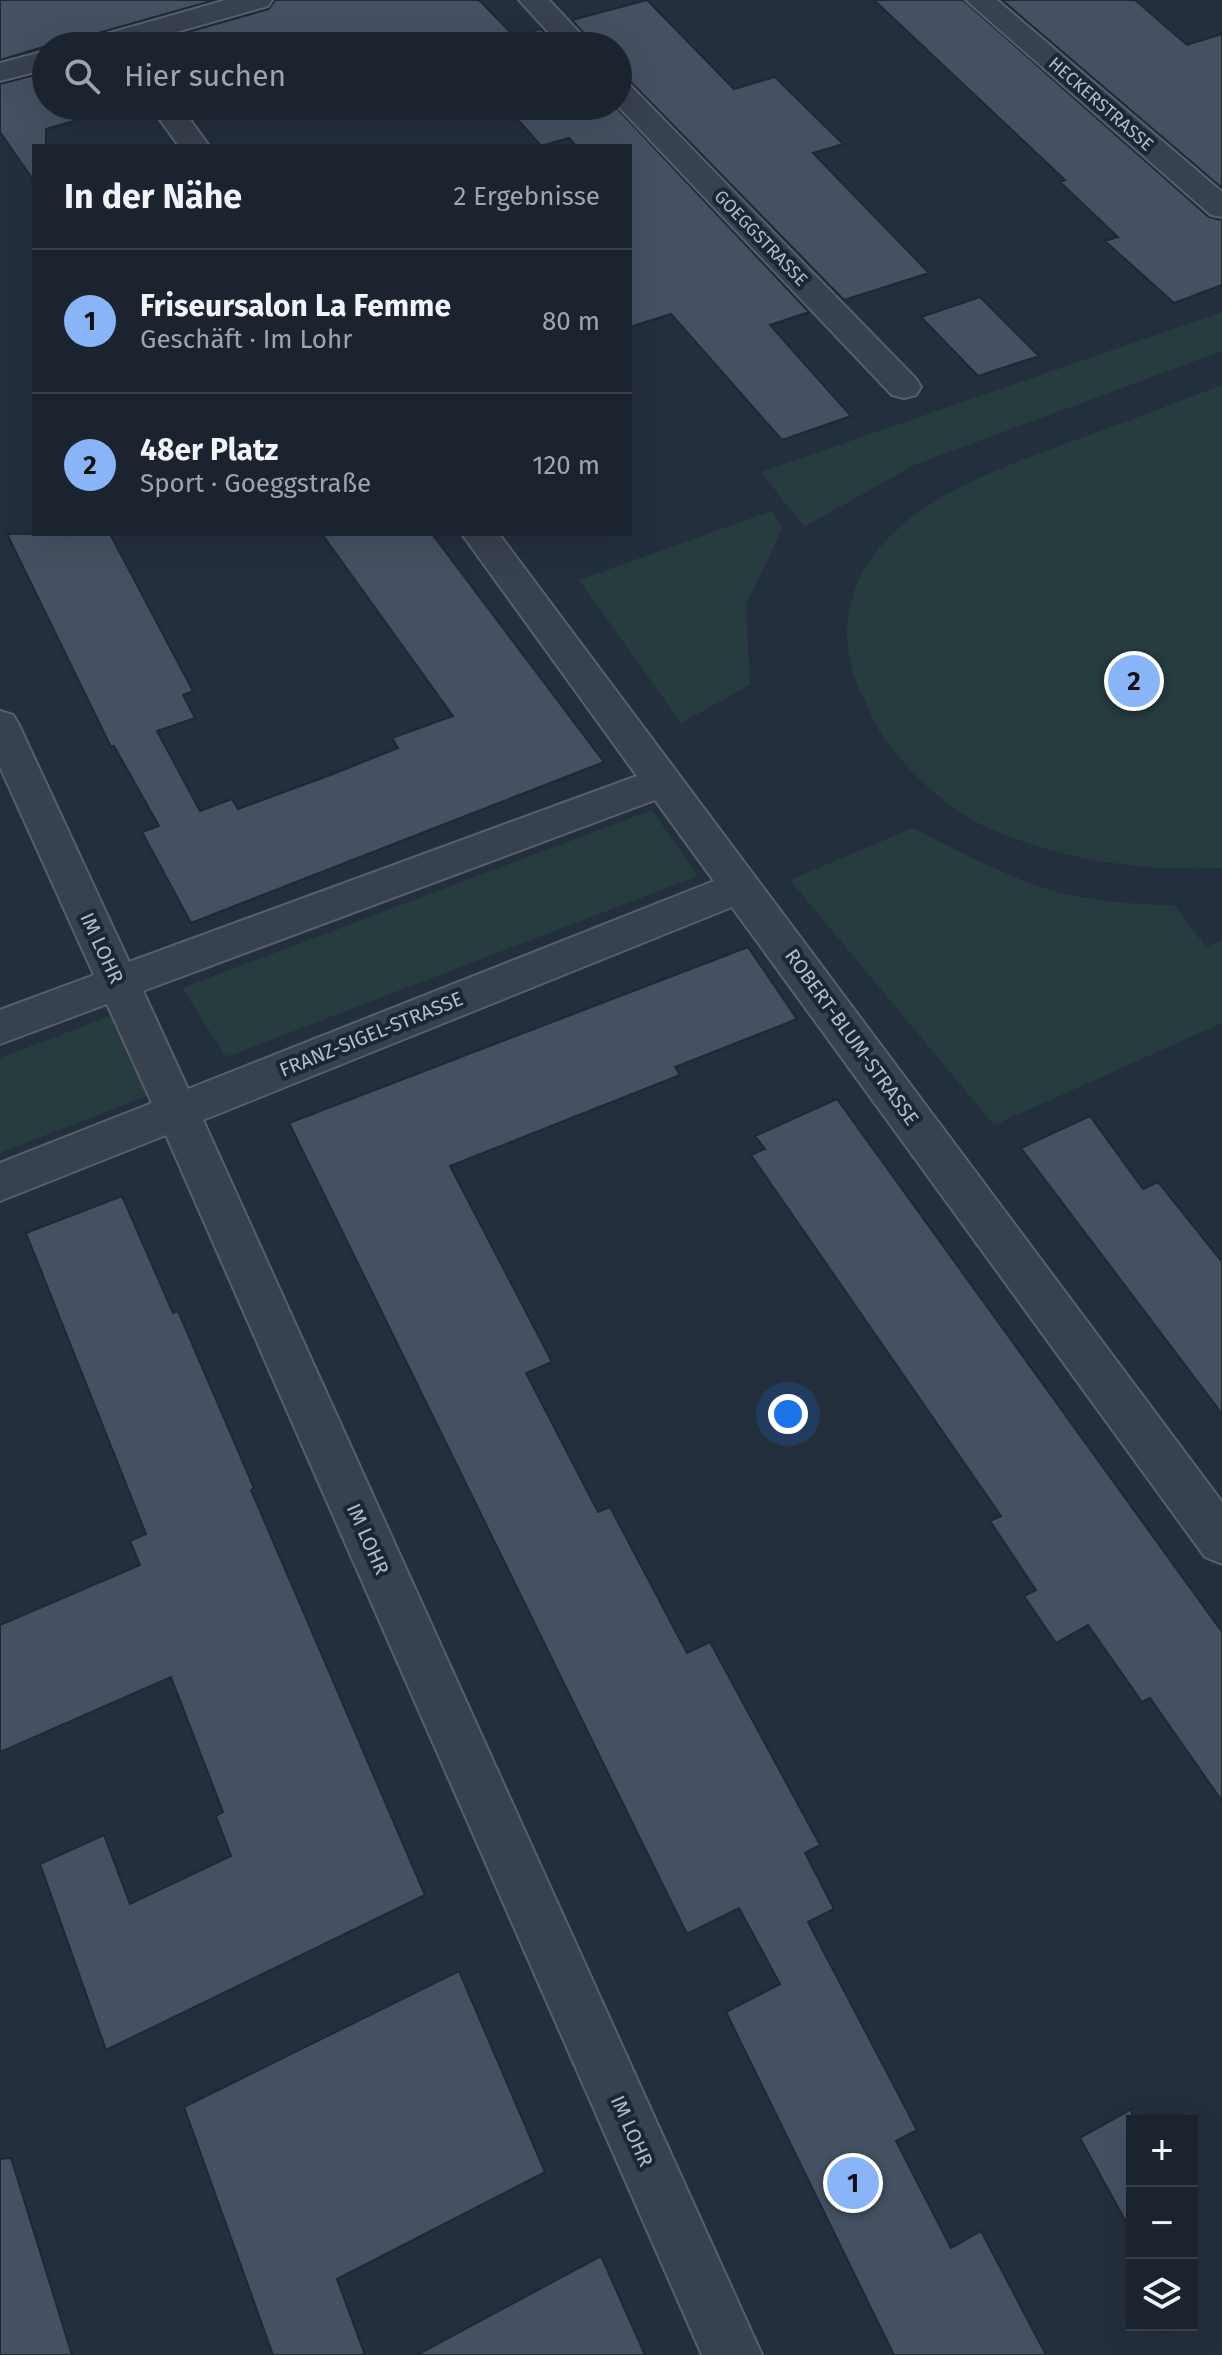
<!DOCTYPE html>
<html lang="de">
<head>
<meta charset="utf-8">
<style>
  body { margin:0; font-family:"Fira Sans",sans-serif; background:#242b36; color:#f1f3f6 }
  .controls { position:absolute; right:24px; bottom:24px; display:grid; overflow:hidden; border-radius:0px; box-shadow:0 8px 32px #0002 }
  .controls button { width:72px; height:72px; display:grid; place-items:center; padding:0; border:0; border-bottom:2px solid #39404a; background:#1b232e; color:#f1f3f6; font:40px sans-serif }
  .you { position:absolute; left:788px; top:1414px; width:28px; height:28px; margin:-20px; border:6px solid #fff; border-radius:50%; background:#1a73e8; box-shadow:0 0 0 12px #1a73e833 }
  .badge { display:grid; place-items:center; width:52px; height:52px; border-radius:50%; background:#8ab4f8; color:#111; font-size:26px; font-weight:700 }
  .pin { position:absolute; translate:-50% -50%; border:4px solid #fff; box-shadow:0 2px 8px #0006 }
  .list { margin:0; padding:0; list-style:none }
  h2 { display:flex; justify-content:space-between; align-items:center; height:104px; margin:0; padding:0 32px; font-size:34px }
  h2 small { font-size:26px; font-weight:400; color:#a0a4aa }
  .list li { display:grid; grid-template-columns:52px 1fr auto; gap:24px; align-items:center; box-sizing:border-box; height:144px; padding:0 32px; border-top:2px solid #39404a }
  .list b { display:block; font-size:30px; white-space:nowrap }
  .list p { margin:0; font-size:26px; white-space:nowrap; color:#a0a4aa }
  .list em { font-size:26px; font-style:normal; color:#a0a4aa }
  .icon { flex:none; width:44px; height:44px; fill:none; stroke:currentColor; stroke-width:2; stroke-linecap:round; stroke-linejoin:round }
  .map { position:relative; flex:none; width:1222px; height:2355px; overflow:hidden }
  .search { position:absolute; background:#1b232e; box-shadow:0 8px 32px #0002; left:32px; top:32px; width:600px; height:88px; display:flex; align-items:center; gap:20px; box-sizing:border-box; padding:0 28px; border-radius:44px; color:#a0a4aa; font-size:30px }
  .panel { position:absolute; background:#1b232e; box-shadow:0 8px 32px #0002; left:32px; top:144px; width:600px; height:392px; border-radius:0px }
  .map>svg:first-child { display:block }
  .green { fill:#263c3f }
  .building { fill:#455162; stroke:#1f2835; stroke-width:2 }
  .lines { fill:none; stroke-linecap:round; stroke-linejoin:round }
  .minor-casing { stroke:#565f6c; stroke-width:4 }
  .minor { fill:#38414e; fill-rule:evenodd }
  .labels { text-anchor:middle; dominant-baseline:central; stroke-width:8; stroke-linejoin:round; paint-order:stroke }
  .far-street-label { font-size:18px; fill:#b4bcc9; stroke:#1d2633 }
  .street-label { font-size:20px; fill:#b4bcc9; stroke:#1d2633 }
</style>
</head>
<body>
<div class="map">
<svg width="1222" height="2355" viewBox="0 0 1222 2355">
  <rect width="100%" height="100%" fill="#242f3e"/>
  <path class="green" d="M 1222,312 L 1222,351 L 914,465 L 804,527 L 761,472 Z
    M 1222,385 L 1222,868 C 1142,872 1060,860 986,827 C 948,809 911,774 886,741 C 875,727 869,708 861,693 C 839,647 843,597 873,556 C 921,492 1009,465 1081,438 C 1128,421 1175,403 1222,385 Z
    M 772,511 L 783,527 L 746,605 L 750,685 L 681,723 L 579,580 Z
    M 652,810 L 698,876 L 226,1057 L 182,988 Z
    M 913,828 C 954,849 996,871 1040,887 C 1077,900 1135,905 1174,905 L 1206,947 L 1222,940 L 1222,1023 L 994,1125 L 790,880 Z
    M 110,1016 L 149,1095 L 0,1153 L 0,1058 Z"/>
  <path class="building" d="M 0,0 L 215,0 L 84,37 L 77,46 L 46,46 L 0,60 Z
    M 275,0 L 479,0 L 514,36 L 541,29 L 557,46 L 138,46 L 269,9 Z
    M 647,0 L 734,89 L 775,77 L 843,144 L 813,153 L 929,273 L 844,300 L 630,81 L 618,77 L 618,46 L 595,46 L 572,20 Z
    M 874,0 L 963,0 L 1209,217 L 1222,220 L 1222,285 L 1174,303 L 1105,241 L 1118,237 L 1060,182 L 1065,180 Z
    M 1002,0 L 1135,0 L 1187,45 L 1222,34 L 1222,188 Z
    M 46,72 L 46,106 L 113,106 L 115,109 L 46,129 L 46,146 L 34,146 L 34,181 L 0,132 L 0,84 Z
    M 506,106 L 615,106 L 809,312 L 770,325 L 851,416 L 782,440 L 671,314 L 630,327 L 630,146 L 576,146 L 569,138 L 541,146 Z
    M 980,297 L 1039,356 L 978,376 L 921,317 Z
    M 7,534 L 110,534 L 193,691 L 183,695 L 195,718 L 157,731 L 200,811 L 232,799 L 238,809 L 333,774 L 398,748 L 392,738 L 453,716 L 322,534 L 432,534 L 604,762 L 191,923 L 142,832 L 159,826 L 114,746 L 111,747 Z
    M 748,947 L 797,1019 L 675,1067 L 680,1075 L 450,1166 L 552,1362 L 526,1373 L 598,1512 L 610,1507 L 687,1653 L 710,1642 L 820,1845 L 805,1853 L 834,1909 L 808,1922 L 917,2130 L 896,2141 L 951,2248 L 981,2231 L 1046,2355 L 894,2355 L 726,2012 L 780,1984 L 739,1908 L 687,1934 L 289,1123 Z
    M 837,1099 L 1222,1632 L 1222,1801 L 1150,1698 L 1142,1702 L 1088,1625 L 1056,1643 L 1024,1596 L 1036,1590 L 990,1521 L 1001,1516 L 751,1155 L 765,1149 L 755,1136 Z
    M 1090,1116 L 1143,1189 L 1158,1182 L 1222,1262 L 1222,1414 L 1021,1148 Z
    M 122,1196 L 173,1313 L 178,1311 L 215,1397 L 254,1488 L 251,1490 L 425,1895 L 106,2050 L 40,1864 L 104,1835 L 130,1904 L 231,1856 L 216,1816 L 223,1812 L 171,1677 L 0,1752 L 0,1625 L 140,1565 L 130,1541 L 146,1534 L 26,1233 Z
    M 459,1971 L 545,2172 L 337,2279 L 365,2355 L 273,2355 L 184,2107 Z
    M 1132,2109 L 1132,2233 L 1080,2138 Z
    M 11,2158 L 72,2355 L 0,2355 L 0,2159 Z
    M 601,2256 L 645,2355 L 417,2355 Z"/>
  <g class="lines">
    <g class="minor-casing">
      <path id="minor" d="M 226,0 L 272,0 L 268,6 L 127,46 L 80,46 L 85,40 Z
        M 519,0 L 549,0 L 592,46 L 561,46 Z
        M 966,0 L 997,0 L 1222,192 L 1222,217 L 1211,215 Z
        M 46,51 L 46,69 L 0,81 L 0,63 Z
        M 618,80 L 628,83 L 916,379 L 921,387 L 916,395 L 904,398 L 892,395 L 618,106 Z
        M 150,106 L 180,106 L 209,146 L 179,146 Z
        M 462,534 L 499,534 L 1222,1502 L 1222,1564 L 1205,1557 L 732,907 L 203,1120 L 762,2355 L 702,2355 L 166,1135 L 0,1201 L 0,1163 L 152,1103 L 107,1004 L 0,1044 L 0,1010 L 94,975 L 0,767 L 0,711 L 13,715 L 19,725 L 129,962 L 637,776 ZM 655,800 L 714,881 L 188,1089 L 143,991 Z"/>
    </g>
    <use href="#minor" class="minor"/>
  </g>
  <g class="labels">
    <g class="far-street-label">
      <text transform="translate(1101 104) rotate(41)">HECKERSTRASSE</text>
      <text transform="translate(761 238) rotate(46)">GOEGGSTRASSE</text>
    </g>
    <g class="street-label">
      <text transform="translate(102 948) rotate(65)">IM LOHR</text>
      <text transform="translate(371 1034) rotate(-22)">FRANZ-SIGEL-STRASSE</text>
      <text transform="translate(852 1037) rotate(54)">ROBERT-BLUM-STRASSE</text>
      <text transform="translate(368 1539) rotate(66)">IM LOHR</text>
      <text transform="translate(632 2131) rotate(66)">IM LOHR</text>
    </g>
  </g>
</svg>
<div class="controls">
<button>+</button>
<button>−</button>
<button><svg class="icon" aria-label="layers" viewBox="0 0 24 24"><path d="M12 4l9 5-9 5-9-5zM3 14l9 5 9-5"/></svg></button>
</div>
<div class="you"></div>
<div class="pin badge" style="left:853px;top:2183px">1</div>
<div class="pin badge" style="left:1134px;top:681px">2</div>
<div class="search"><svg class="icon" aria-label="search" viewBox="0 0 24 24"><circle cx="10" cy="10" r="6"/><path d="M15 15l6 6"/></svg>Hier suchen</div>
<section class="panel">
<h2>In der Nähe<small>2 Ergebnisse</small></h2>
<ul class="list">
<li><span class="badge">1</span><div><b>Friseursalon La Femme</b><p>Geschäft · Im Lohr</p></div><em>80 m</em></li>
<li><span class="badge">2</span><div><b>48er Platz</b><p>Sport · Goeggstraße</p></div><em>120 m</em></li>
</ul>
</section>
</div>
</body>
</html>
